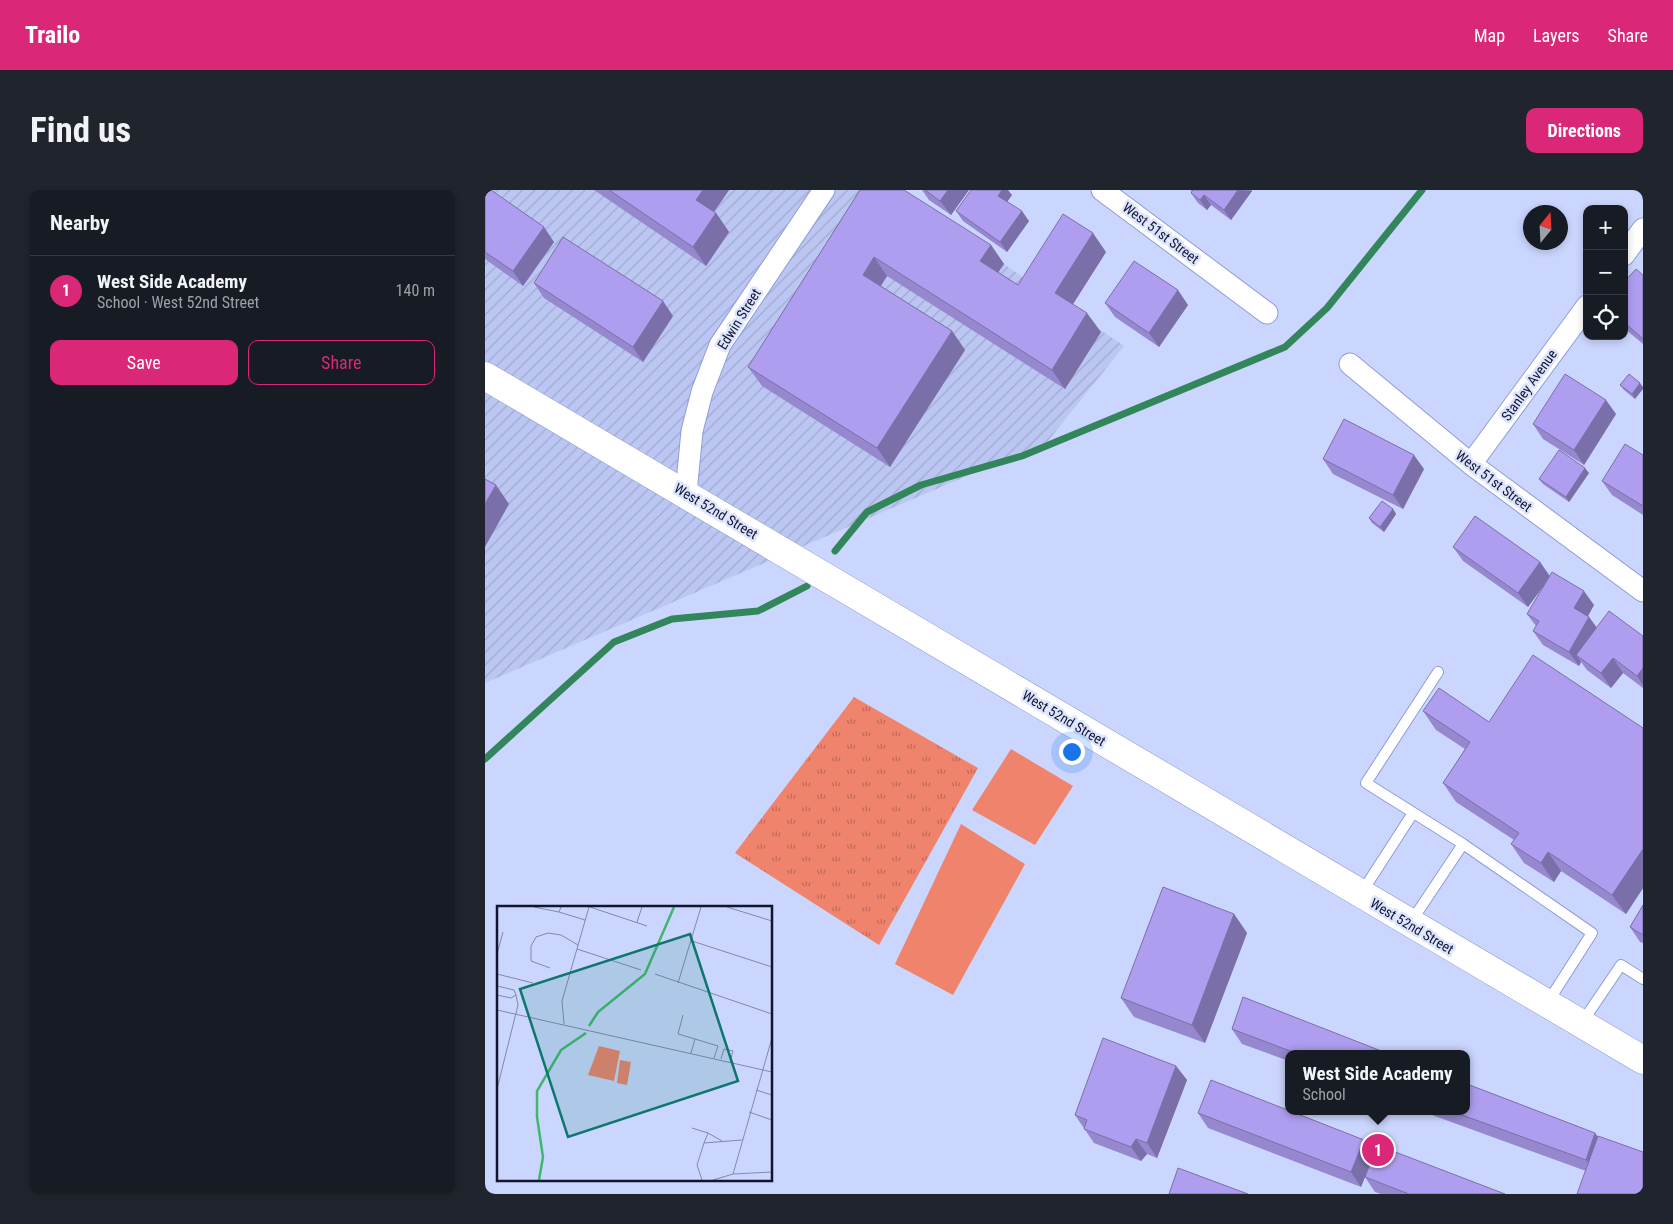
<!DOCTYPE html>
<html lang="en">
<head>
<meta charset="utf-8">
<style>
  body { margin:0; font-family:"Roboto Condensed",sans-serif; background:#20242c; color:#f1f3f6 }
  .controls { position:absolute; right:15px; top:15px; display:grid; overflow:hidden; border-radius:10px; box-shadow:0 2px 8px #0003 }
  .controls button { width:45px; height:45px; display:grid; place-items:center; padding:0; border:0; border-bottom:1px solid #363941; background:#171b24; color:#f1f3f6; font:25px sans-serif }
  .compass { position:absolute; left:1038px; top:15px; width:45px; height:45px; border-radius:50%; background:#171b24; box-shadow:0 2px 8px #0003; rotate:18deg }
  .you { position:absolute; left:586px; top:561px; width:18px; height:18px; margin:-12px; border:4px solid #fff; border-radius:50%; background:#1a73e8; box-shadow:0 0 0 8px #1a73e833 }
  .badge { display:grid; place-items:center; width:32px; height:32px; border-radius:50%; background:#db2777; color:#fff; font-size:16px; font-weight:700 }
  .pin { position:absolute; translate:-50% -50%; border:2px solid #fff; box-shadow:0 1px 5px #0006 }
  .popup { position:absolute; left:800px; top:860px; width:185px; height:65px; box-sizing:border-box; display:grid; place-content:center; border-radius:10px; background:#171b24; filter:drop-shadow(0 1px 4px #0005); font-size:16px; white-space:nowrap; color:#9ea1a6 }
  .popup b { font-size:19px; color:#f1f3f6 }
  .popup::after { content:''; position:absolute; left:50%; top:100%; margin-left:-10px; border:10px solid transparent; border-top-color:#171b24 }
  .list { margin:0; padding:0; list-style:none }
  h2 { display:flex; justify-content:space-between; align-items:center; height:65px; margin:0; padding:0 20px; font-size:21px }
  h2 small { font-size:16px; font-weight:400; color:#9ea1a6 }
  .list li { display:grid; grid-template-columns:32px 1fr auto; gap:15px; align-items:center; box-sizing:border-box; height:70px; padding:0 20px; border-top:1px solid #363941 }
  .list b { display:block; font-size:19px; white-space:nowrap }
  .list p { margin:0; font-size:16px; white-space:nowrap; color:#9ea1a6 }
  .list em { font-size:16px; font-style:normal; color:#9ea1a6 }
  .actions { display:flex; gap:10px; padding:15px 20px }
  .actions a { flex:1; padding:11px 0; border:1px solid #db2777; border-radius:10px; text-align:center; font-size:18px; color:#db2777 }
  .actions .main { background:#db2777; color:#fff }
  .icon { flex:none; width:28px; height:28px; fill:none; stroke:currentColor; stroke-width:2; stroke-linecap:round; stroke-linejoin:round }
  .map { position:relative; flex:none; width:1158px; height:1004px; overflow:hidden; border-radius:10px }
  header { display:flex; align-items:center; gap:30px; box-sizing:border-box; height:70px; padding:0 25px; background:#db2777; color:#fff }
  header strong { font-size:24px }
  nav { display:flex; gap:28px; margin-inline-start:auto; font-size:18px }
  .intro { display:flex; align-items:center; justify-content:space-between; box-sizing:border-box; height:120px; padding:0 30px }
  h1 { margin:0; font-size:35px }
  .button { padding:12px 22px; border-radius:10px; background:#db2777; color:#fff; font-size:18px; font-weight:700 }
  main { display:flex; gap:30px; padding:0 30px }
  aside { flex:1; background:#171b24; border-radius:10px; box-shadow:0 2px 8px #0003 }
  .map>svg:first-child { display:block }
  .industrial { fill:url(#industrial-furrows) }
  .grass { fill:url(#grass-tufts) }
  .park { fill:#ef836c }
  .lines { fill:none; stroke-linecap:round; stroke-linejoin:round }
  .stream { stroke:#33865b; stroke-width:7 }
  .lane-casing { stroke:#8d9cdb; stroke-width:12 }
  .street-casing { stroke:#8d9cdb; stroke-width:23 }
  .secondary-casing { stroke:#8d9cdb; stroke-width:29 }
  .lane { stroke:#fff; stroke-width:10 }
  .street { stroke:#fff; stroke-width:21 }
  .secondary { stroke:#fff; stroke-width:28 }
  .wall { fill:#9688ce }
  .shaded-wall { fill:#7a6fa8 }
  .building { fill:#af9ef0; stroke:#7a6fa8 }
  .labels { text-anchor:middle; dominant-baseline:central; stroke-width:5; stroke-linejoin:round; paint-order:stroke }
  .street-label { font-size:14px; fill:#11162d; stroke:#dce4ff }
  .inset-river { fill:none; stroke:#42b66f; stroke-width:2.5 }
  .inset-road { fill:none; stroke:#8189aa; stroke-width:1 }
  .view { fill:#0f766e; fill-opacity:0.15; stroke:#0f766e; stroke-width:2.5 }
  .inset-edge { fill:none; stroke:#11162d; stroke-width:2.5 }
</style>
</head>
<body>
<header>
<strong>Trailo</strong>
<nav><a>Map</a><a>Layers</a><a>Share</a></nav>
</header>
<div class="intro"><h1>Find us</h1><a class="button">Directions</a></div>
<main>
<aside>
<h2>Nearby<small></small></h2>
<ul class="list">
<li><span class="badge">1</span><div><b>West Side Academy</b><p>School · West 52nd Street</p></div><em>140 m</em></li>
</ul>
<div class="actions"><a class="main">Save</a><a>Share</a></div>
</aside>
<div class="map">
<svg width="1158" height="1004" viewBox="0 0 1158 1004">
  <defs>
    <pattern id="industrial-furrows" width="10" height="10" patternUnits="userSpaceOnUse" patternTransform="scale(1.25)"><rect width="10" height="10" fill="#bbc7f2"/><path d="M-1 1l2-2M0 10L10 0M9 11l2-2" fill="none" stroke="#a0aad0"/></pattern>
    <pattern id="grass-tufts" width="24" height="20" patternUnits="userSpaceOnUse" patternTransform="scale(1.25)"><rect width="24" height="20" fill="#ef836c"/><path d="M3 7l-1-3M5 7V3M7 7l1-3M15 17l-1-3M17 17v-4M19 17l1-3" fill="none" stroke="#c06a59"/></pattern>
  </defs>
  <rect width="100%" height="100%" fill="#cbd6fe"/>
  <path class="industrial" d="M 0,0 L 410,0 L 639,156 L 563,251 L 0,493 Z"/>
  <path class="grass" d="M 369,507 L 493,578 L 394,755 L 250,663 Z"/>
  <path class="park" d="M 526,559 L 588,596 L 550,655 L 487,620 Z
    M 476,634 L 540,674 L 468,805 L 410,774 Z"/>
  <g class="lines">
    <path class="stream" d="M 350,361 L 382,322 L 436,295 L 537,266 L 800,157 L 842,118 L 937,0
      M 0,569 L 129,452 L 187,429 L 273,421 L 322,396"/>
    <g class="lane-casing">
      <path id="lane" d="M 953,482 L 881,593 L 978,654
        M 877,702 L 928,623
        M 926,732 L 978,654 L 1107,743 L 1063,812
        M 1096,834 L 1136,775 L 1158,789"/>
    </g>
    <g class="street-casing">
      <path id="street" d="M 617,0 L 782,123
        M 1139,65 L 1158,39
        M 865,174 L 986,274 L 1158,401
        M 986,274 L 1102,116
        M 201,303 L 207,241 L 217,202 L 235,155 L 339,0"/>
    </g>
    <g class="secondary-casing">
      <path id="secondary" d="M 0,186 L 1158,870"/>
    </g>
    <use href="#lane" class="lane"/>
    <use href="#street" class="street"/>
    <use href="#secondary" class="secondary"/>
  </g>
  <path class="wall" d="M 0,0 L 69,52 L 38,96 L 0,69 Z
    M 109,0 L 244,0 L 229,22 L 231,23 L 244,42 L 221,76 Z
    M 375,0 L 506,55 L 519,74 L 513,82 L 533,95 L 621,62 L 588,114 L 616,142 L 580,199 L 402,86 L 396,96 L 467,141 L 480,160 L 405,277 L 277,196 L 263,177 Z
    M 437,0 L 484,0 L 466,25 L 444,10 Z
    M 705,0 L 767,0 L 767,1 L 746,30 L 726,15 L 722,20 L 713,13 L 706,3 L 707,2 Z
    M 527,5 L 522,12 L 544,31 L 522,62 L 478,31 L 471,21 Z
    M 1158,85 L 1158,154 L 1139,138 L 1139,92 Z
    M 49,93 L 188,126 L 158,172 L 59,108 Z
    M 620,113 L 703,115 L 674,157 L 630,127 Z
    M 1144,184 L 1150,209 L 1139,200 L 1135,195 Z
    M 1131,224 L 1099,275 L 1058,249 L 1048,234 Z
    M 1158,265 L 1158,325 L 1127,305 L 1117,291 Z
    M 838,269 L 939,279 L 918,319 L 848,284 Z
    M 1104,283 L 1084,312 L 1058,294 L 1054,289 Z
    M 908,319 L 911,324 L 899,342 L 887,333 L 884,328 Z
    M 968,357 L 1055,372 L 1065,386 L 1109,415 L 1103,426 L 1112,438 L 1158,446 L 1158,498 L 1138,483 L 1126,498 L 1102,480 L 1096,472 L 1094,476 L 1058,455 L 1048,441 L 1051,436 L 1042,424 L 1059,395 L 1043,417 L 978,371 Z
    M 938,521 L 1004,532 L 1158,538 L 1158,698 L 1141,724 L 1076,681 L 1069,692 L 1039,673 L 1026,654 L 1029,650 L 971,612 L 958,593 L 980,559 L 951,540 Z
    M 1158,715 L 1158,753 L 1155,752 L 1145,737 Z
    M 749,724 L 762,743 L 720,853 L 649,827 L 636,808 Z
    M 747,839 L 904,864 L 804,864 L 804,871 L 757,854 Z
    M 691,876 L 702,890 L 672,968 L 662,964 L 656,971 L 609,953 L 590,925 Z
    M 936,921 L 982,921 L 1110,943 L 1113,947 L 1101,981 Z
    M 713,923 L 889,964 L 1020,1004 L 896,1004 L 890,1002 L 880,987 L 876,997 L 723,938 Z"/>
  <path class="shaded-wall" d="M 218,0 L 244,0 L 224,29 L 211,10 Z
    M 463,0 L 484,0 L 466,25 L 455,11 Z
    M 517,0 L 523,0 L 527,5 L 519,16 L 513,6 Z
    M 753,0 L 767,1 L 746,30 L 739,20 Z
    M 719,5 L 726,15 L 722,20 L 715,10 Z
    M 537,21 L 544,31 L 522,62 L 515,52 Z
    M 231,23 L 244,42 L 221,76 L 208,57 Z
    M 59,37 L 69,52 L 38,96 L 28,81 Z
    M 608,43 L 621,62 L 583,122 L 570,103 Z
    M 506,55 L 519,74 L 508,90 L 495,71 Z
    M 389,67 L 402,86 L 391,103 L 378,85 Z
    M 693,100 L 703,115 L 674,157 L 664,143 Z
    M 178,111 L 188,126 L 158,172 L 148,157 Z
    M 602,123 L 616,142 L 580,199 L 567,180 Z
    M 467,141 L 480,160 L 405,277 L 392,258 Z
    M 1155,193 L 1158,197 L 1158,199 L 1150,209 L 1147,204 Z
    M 1121,210 L 1131,224 L 1099,275 L 1089,260 Z
    M 929,265 L 939,279 L 918,319 L 908,305 Z
    M 1100,278 L 1104,283 L 1084,312 L 1081,307 Z
    M 11,295 L 24,314 L 0,357 L 0,314 Z
    M 908,319 L 911,324 L 899,342 L 895,337 Z
    M 1055,372 L 1065,387 L 1043,417 L 1033,403 Z
    M 1099,401 L 1109,415 L 1099,433 L 1089,418 Z
    M 1104,427 L 1115,442 L 1091,465 L 1096,472 L 1094,476 L 1084,462 Z
    M 1128,468 L 1138,483 L 1126,498 L 1116,483 Z
    M 1158,478 L 1158,495 L 1152,486 Z
    M 1158,659 L 1158,698 L 1141,724 L 1127,705 Z
    M 1063,662 L 1076,681 L 1069,692 L 1056,673 Z
    M 749,724 L 762,743 L 720,853 L 707,835 Z
    M 691,876 L 702,890 L 672,968 L 662,953 Z
    M 1110,943 L 1120,958 L 1112,984 L 1101,970 Z
    M 651,949 L 662,964 L 656,971 L 646,957 Z
    M 879,950 L 889,964 L 876,997 L 866,982 Z"/>
  <path class="building" d="M 0,0 L 6,0 L 59,37 L 28,81 L 0,62 Z
    M 124,0 L 218,0 L 211,10 L 231,23 L 208,57 Z
    M 375,0 L 419,0 L 506,55 L 495,71 L 533,95 L 578,24 L 608,43 L 570,103 L 602,123 L 567,180 L 389,67 L 378,85 L 467,141 L 392,258 L 263,177 Z
    M 440,0 L 463,0 L 455,11 Z
    M 486,0 L 517,0 L 513,6 L 537,21 L 515,52 L 471,21 Z
    M 708,0 L 753,0 L 739,20 L 719,5 L 715,10 L 706,3 Z
    M 78,47 L 178,111 L 148,157 L 49,93 Z
    M 649,71 L 693,100 L 664,143 L 620,113 Z
    M 1151,79 L 1158,85 L 1158,149 L 1139,132 L 1139,92 Z
    M 1080,184 L 1121,210 L 1089,260 L 1048,234 Z
    M 1144,184 L 1155,193 L 1147,204 L 1135,195 Z
    M 859,229 L 929,265 L 908,305 L 838,269 Z
    M 1140,254 L 1158,265 L 1158,316 L 1117,291 Z
    M 1074,260 L 1100,278 L 1081,307 L 1054,289 Z
    M 0,289 L 11,295 L 0,314 Z
    M 897,311 L 908,319 L 895,337 L 884,328 Z
    M 990,326 L 1055,372 L 1033,403 L 968,357 Z
    M 1067,382 L 1099,401 L 1089,418 L 1104,427 L 1084,462 L 1048,441 L 1054,431 L 1042,424 Z
    M 1124,421 L 1158,446 L 1158,478 L 1152,486 L 1128,468 L 1116,483 L 1091,465 Z
    M 1048,465 L 1158,538 L 1158,659 L 1127,705 L 1063,662 L 1056,673 L 1026,654 L 1034,643 L 958,593 L 985,552 L 938,521 L 954,498 L 1004,532 Z
    M 678,697 L 749,724 L 707,835 L 636,808 Z
    M 1158,715 L 1158,745 L 1145,737 Z
    M 758,807 L 904,864 L 813,864 L 747,839 Z
    M 618,848 L 691,876 L 662,953 L 651,949 L 646,957 L 599,939 L 602,930 L 590,925 Z
    M 726,890 L 879,950 L 866,982 L 713,923 Z
    M 982,894 L 1110,943 L 1101,970 L 966,921 L 982,921 Z
    M 1113,946 L 1158,962 L 1158,1004 L 1092,1004 Z
    M 892,955 L 1020,1004 L 924,1004 L 880,987 Z
    M 693,978 L 763,1004 L 684,1004 Z"/>
  <g class="labels">
    <g class="street-label">
      <text transform="translate(676 43) rotate(37)">West 51st Street</text>
      <text transform="translate(254 129) rotate(-58)">Edwin Street</text>
      <text transform="translate(1044 195) rotate(-54)">Stanley Avenue</text>
      <text transform="translate(1009 291) rotate(37)">West 51st Street</text>
      <text transform="translate(231 321) rotate(31)">West 52nd Street</text>
      <text transform="translate(579 528) rotate(31)">West 52nd Street</text>
      <text transform="translate(927 736) rotate(31)">West 52nd Street</text>
    </g>
  </g>
  <g transform="translate(12 716)">
    <rect width="275" height="275" fill="#cbd6fe"/>
    <path d="M 102,140 L 123,145 L 117,175 L 91,169 Z" fill="#ef836c"/>
    <path d="M 123,154 L 134,156 L 130,179 L 120,177 Z" fill="#ef836c"/>
    <path class="inset-river" d="M 92,120 L 101,106 L 148,68 L 177,1M 42,274 L 46,251 L 40,211 L 40,185 L 64,144 L 89,127"/>
    <path class="inset-road" d="M 37,1 L 62,6M 64,1 L 62,6 L 88,14M 93,1 L 150,20M 230,1 L 275,15M 140,16 L 145,1M 195,35 L 275,61M 80,43 L 144,64M 0,48 L 6,26M 53,62 L 34,55 L 34,40 L 39,31 L 51,27 L 64,29 L 81,39M 0,68 L 36,77M 158,68 L 275,108M 181,77 L 204,1M 0,80 L 17,84 L 19,89 L 14,92 L 0,89M 0,104 L 275,166M 186,109 L 181,128 L 198,133M 67,118 L 65,95 L 92,1M 194,147 L 198,133 L 221,140 L 217,152M 224,153 L 227,143 L 236,145 L 233,156M 0,183 L 21,99 L 19,89M 259,184 L 275,189M 252,206 L 275,214M 195,222 L 211,227M 207,237 L 211,227 L 225,235M 236,268 L 275,132M 205,274 L 200,259 L 207,237 L 245,234M 216,274 L 236,268 L 275,266"/>
    <path class="view" d="M 193,28 L 241,175 L 71,231 L 23,83 Z"/>
    <rect width="275" height="275" class="inset-edge"/>
  </g>
</svg>
<div class="controls">
<button>+</button>
<button>−</button>
<button><svg class="icon" aria-label="locate" viewBox="0 0 24 24"><circle cx="12" cy="12" r="6"/><path d="M12 2v4M12 18v4M2 12h4M18 12h4"/></svg></button>
</div>
<svg class="compass" viewBox="-18 -18 36 36"><path d="M0-13l5 13h-10z" fill="#e53935"/><path d="M0 13l5-13h-10z" fill="#9ea1a6"/></svg>
<div class="you"></div>
<div class="pin badge" style="left:893px;top:960px">1</div>
<div class="popup"><b>West Side Academy</b>School</div>
</div>
</main>
</body>
</html>
